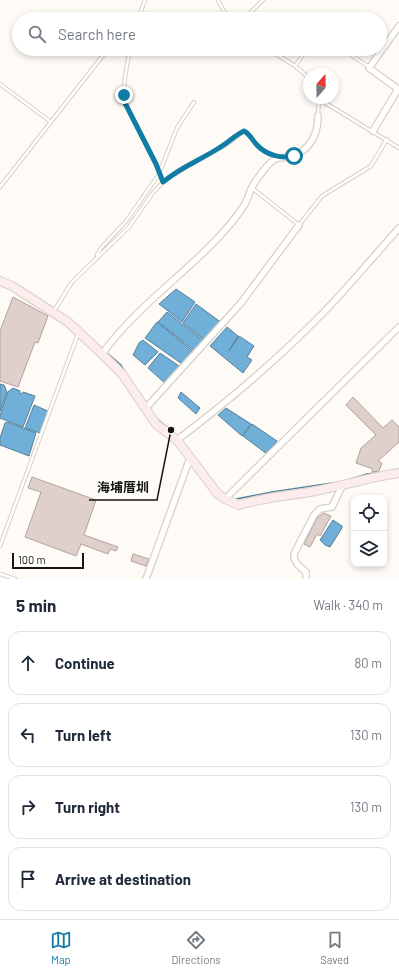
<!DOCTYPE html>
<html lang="en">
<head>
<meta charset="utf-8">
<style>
  body { margin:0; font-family:Barlow,"Noto Sans TC",sans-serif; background:#f2f2f3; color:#1f2937 }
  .controls { position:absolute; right:12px; bottom:12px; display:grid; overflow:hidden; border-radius:8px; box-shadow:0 2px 6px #0003 }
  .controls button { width:36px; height:36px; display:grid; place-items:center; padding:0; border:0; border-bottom:1px solid #e0e1e3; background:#fff; color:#1f2937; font:20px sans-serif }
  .compass { position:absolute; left:303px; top:68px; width:36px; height:36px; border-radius:50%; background:#fff; box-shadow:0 2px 6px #0003; rotate:20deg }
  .scale { position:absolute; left:12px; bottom:10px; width:72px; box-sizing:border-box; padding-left:4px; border:2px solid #191612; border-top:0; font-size:11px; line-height:14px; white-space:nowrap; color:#191612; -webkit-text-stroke:3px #fff; paint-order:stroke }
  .stop { position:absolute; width:12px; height:12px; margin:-9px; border:3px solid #117da6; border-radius:50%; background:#fff }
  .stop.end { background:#117da6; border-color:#fff; box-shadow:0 1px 4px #0008 }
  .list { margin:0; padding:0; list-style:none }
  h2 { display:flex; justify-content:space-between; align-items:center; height:52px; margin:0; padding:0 16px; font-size:17px }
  h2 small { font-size:13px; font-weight:400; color:#747a83 }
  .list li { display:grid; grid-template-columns:26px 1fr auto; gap:12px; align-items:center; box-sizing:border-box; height:64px; margin:0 8px 8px; padding:0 8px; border:1px solid #e0e1e3; border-radius:12px }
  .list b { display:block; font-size:15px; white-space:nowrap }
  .list em { font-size:13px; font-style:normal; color:#747a83 }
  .icon { flex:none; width:22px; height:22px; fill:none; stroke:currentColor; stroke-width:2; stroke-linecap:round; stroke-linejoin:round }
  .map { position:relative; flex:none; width:399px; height:579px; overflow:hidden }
  .search { position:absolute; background:#fff; box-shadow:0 2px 6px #0003; left:12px; right:12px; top:12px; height:44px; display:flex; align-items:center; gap:10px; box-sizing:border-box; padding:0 14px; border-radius:22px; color:#747a83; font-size:15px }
  .sheet { height:340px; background:#fff }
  nav { display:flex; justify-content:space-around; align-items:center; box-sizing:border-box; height:56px; border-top:1px solid #e0e1e3; background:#fff; font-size:11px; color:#747a83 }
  nav a { display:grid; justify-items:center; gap:2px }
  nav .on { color:#117da6 }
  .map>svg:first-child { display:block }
  .water { fill:#70afd7; stroke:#56819c }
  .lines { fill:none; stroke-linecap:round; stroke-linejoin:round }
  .stream { stroke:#56819c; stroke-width:1.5 }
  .building { fill:#dfd0cb; stroke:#b0a29c }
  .lane-casing { stroke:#d7d0c4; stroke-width:4.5 }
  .street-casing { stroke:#d7d0c4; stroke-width:8 }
  .secondary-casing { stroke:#d7d0c4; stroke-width:10 }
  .lane { stroke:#fff; stroke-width:2.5 }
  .street { stroke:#fff; stroke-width:5.5 }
  .secondary { stroke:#fdeced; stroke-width:8 }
  .route { stroke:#117da6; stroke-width:5 }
  .leader { fill:none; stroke:#191612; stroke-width:1.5 }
  .callout-dot { fill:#191612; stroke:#fff; stroke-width:1.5 }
  .callout-label { font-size:13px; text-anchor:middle; font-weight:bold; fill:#191612; stroke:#fff; stroke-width:3; stroke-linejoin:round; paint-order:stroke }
</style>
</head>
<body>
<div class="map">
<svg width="399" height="579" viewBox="0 0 399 579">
  <rect width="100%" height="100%" fill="#fefbf6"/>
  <path class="water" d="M 176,289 L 195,302 L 182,322 L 159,304 Z
    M 196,304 L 222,323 L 206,341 L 183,323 Z
    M 167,312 L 204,341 L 196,352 L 158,322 Z
    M 157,322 L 195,353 L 185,366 L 145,338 Z
    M 227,327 L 238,336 L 229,351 L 239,336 L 254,346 L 247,357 L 252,360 L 243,373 L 210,346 Z
    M 143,340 L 158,352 L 145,365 L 133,355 L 139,343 Z
    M 160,353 L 182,368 L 167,385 L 148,368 Z
    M 0,384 L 4,385 L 7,392 L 0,411 Z
    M 13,388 L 20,391 L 20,393 L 22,394 L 23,392 L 35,396 L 23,427 L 0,418 L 0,415 L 8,392 Z
    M 181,392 L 200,408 L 196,414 L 178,398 Z
    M 34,405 L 48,411 L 40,433 L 25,428 Z
    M 226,408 L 251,424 L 242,436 L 218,415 Z
    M 7,422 L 36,433 L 29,456 L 0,445 L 0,438 L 5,423 Z
    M 252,424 L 277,441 L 267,454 L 243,436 Z
    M 333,520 L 342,526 L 342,528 L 330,547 L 325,545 L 320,540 Z"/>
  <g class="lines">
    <path class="stream" d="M 97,344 L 103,349
      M 106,352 L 121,365 L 125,372
      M 156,418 L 173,432
      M 183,442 L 214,483
      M 348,480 L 367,474 L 375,473
      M 236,499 L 272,492 L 332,483"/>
  </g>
  <path class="building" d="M 13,297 L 48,316 L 38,343 L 35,342 L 18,387 L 0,381 L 0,331 Z
    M 353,397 L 383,428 L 392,420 L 399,427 L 399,442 L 378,461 L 382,463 L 379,471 L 372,472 L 373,469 L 356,463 L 361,448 L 376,435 L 346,405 Z
    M 32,477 L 96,500 L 84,535 L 118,547 L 116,551 L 110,549 L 108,554 L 81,544 L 76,556 L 25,537 L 41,492 L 28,488 Z
    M 324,513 L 331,516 L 320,536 L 317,534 L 310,547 L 304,544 L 317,518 Z
    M 133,554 L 149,559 L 146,566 L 131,561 Z"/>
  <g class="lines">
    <g class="lane-casing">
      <path id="lane" d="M 218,0 L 228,19
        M 138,19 L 145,0
        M 244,19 L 263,0
        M 118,49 L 129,56
        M 130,49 C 127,66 122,86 125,103 L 156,164 L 163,182
        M 268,49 L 295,66 L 309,78
        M 342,49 L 369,67
        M 295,66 L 307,49
        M 0,84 L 51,122
        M 319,99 L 399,148
        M 318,115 L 319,98
        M 0,187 L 108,49
        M 252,188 L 299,225 L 322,196 L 371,166 L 387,139
        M 97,255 L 101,248 L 127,220 L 159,174 L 177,128 L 194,102
        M 54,311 L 72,282 L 129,227 L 152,194 L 163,182 L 182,168 L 197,161 L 230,142 L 244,131 C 250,134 253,141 257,146 C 263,151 271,154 278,157
        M 0,546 L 78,334
        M 0,574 L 15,579"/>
    </g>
    <g class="street-casing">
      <path id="street" d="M 373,131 L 398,89 L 369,68 L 399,26
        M 102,354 C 133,311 177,280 214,242 C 225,231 236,218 245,204 C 248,199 249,193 252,187 C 256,180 262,172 268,165 C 279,154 280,160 292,156 C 311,150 318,133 318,116
        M 145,409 L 241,303 L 299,225
        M 177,440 C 229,401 279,358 324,312 C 350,285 374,256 399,228
        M 225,499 L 399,327
        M 146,579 L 190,458
        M 306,579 L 306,572 C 300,567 293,562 294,554 L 314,515 L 320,509 L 332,507 L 342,486"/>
    </g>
    <g class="secondary-casing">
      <path id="secondary" d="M 0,281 L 12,286 L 68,322 L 102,354 L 122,374 L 156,424 L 177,440 L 217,493 L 225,499 L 239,505 C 264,497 289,496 315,491 C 343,486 370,477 399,473"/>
    </g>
    <use href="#lane" class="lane"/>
    <use href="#street" class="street"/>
    <use href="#secondary" class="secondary"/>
  </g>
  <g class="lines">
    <path class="route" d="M 124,95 L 125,103 L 156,164 L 163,182 C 180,168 200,160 219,148 C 228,143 235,135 244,131 C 250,134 252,140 257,145 C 266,155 281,159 294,156"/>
  </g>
  <path class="leader" d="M171 430L157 500H89"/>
  <circle class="callout-dot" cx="171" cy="430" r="4"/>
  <g class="callout-label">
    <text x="123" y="492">海埔厝圳</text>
  </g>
</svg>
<div class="controls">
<button><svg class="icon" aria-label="locate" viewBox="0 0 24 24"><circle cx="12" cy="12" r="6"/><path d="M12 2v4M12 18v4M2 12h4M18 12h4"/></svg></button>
<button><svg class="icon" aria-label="layers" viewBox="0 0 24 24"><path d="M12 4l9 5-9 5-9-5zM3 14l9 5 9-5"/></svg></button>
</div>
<svg class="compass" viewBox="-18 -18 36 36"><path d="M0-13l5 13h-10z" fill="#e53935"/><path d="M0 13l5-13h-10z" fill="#747a83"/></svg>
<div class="scale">100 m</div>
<div class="stop" style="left:294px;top:156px"></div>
<div class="stop end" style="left:124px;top:95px"></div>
<div class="search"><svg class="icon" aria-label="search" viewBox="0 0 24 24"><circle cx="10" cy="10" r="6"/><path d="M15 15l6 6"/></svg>Search here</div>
</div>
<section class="sheet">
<h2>5 min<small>Walk · 340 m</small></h2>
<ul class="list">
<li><svg class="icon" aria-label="ahead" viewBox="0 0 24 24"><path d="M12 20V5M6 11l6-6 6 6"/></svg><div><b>Continue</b></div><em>80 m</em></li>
<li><svg class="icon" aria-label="left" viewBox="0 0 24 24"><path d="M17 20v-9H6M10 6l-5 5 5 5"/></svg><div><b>Turn left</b></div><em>130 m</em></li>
<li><svg class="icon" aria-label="right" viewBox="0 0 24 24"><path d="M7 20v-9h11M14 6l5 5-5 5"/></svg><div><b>Turn right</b></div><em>130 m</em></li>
<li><svg class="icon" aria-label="arrive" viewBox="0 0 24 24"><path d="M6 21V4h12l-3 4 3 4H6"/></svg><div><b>Arrive at destination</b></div></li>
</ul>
</section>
<nav>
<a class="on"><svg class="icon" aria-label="map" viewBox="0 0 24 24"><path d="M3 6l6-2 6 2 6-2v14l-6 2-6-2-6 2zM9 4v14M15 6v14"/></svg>Map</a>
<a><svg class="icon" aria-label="directions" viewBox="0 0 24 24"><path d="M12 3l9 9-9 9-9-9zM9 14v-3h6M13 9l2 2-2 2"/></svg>Directions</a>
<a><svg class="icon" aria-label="saved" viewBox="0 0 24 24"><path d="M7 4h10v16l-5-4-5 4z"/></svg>Saved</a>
</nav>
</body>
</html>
